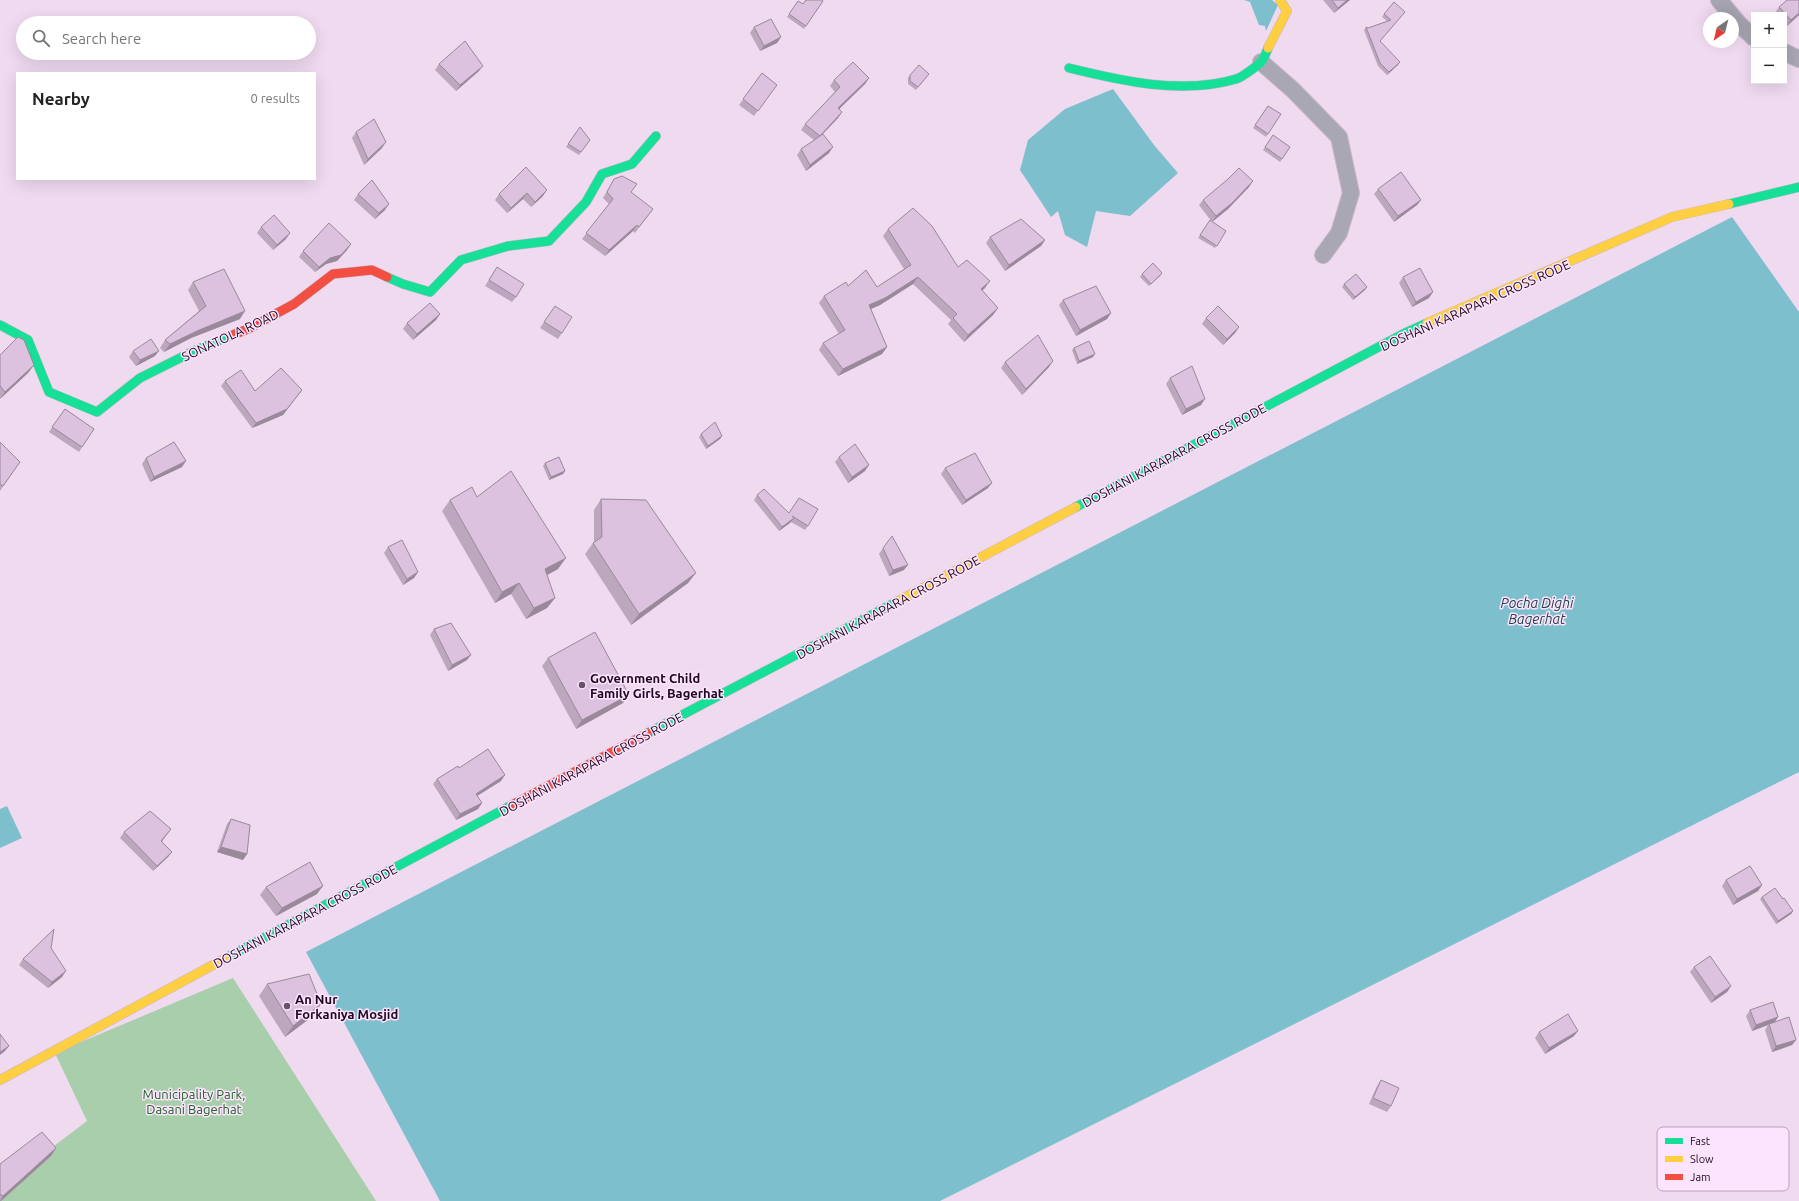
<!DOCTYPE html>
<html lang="en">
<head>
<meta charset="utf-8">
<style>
  body { margin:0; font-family:Ubuntu,sans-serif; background:#f2f2f2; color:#222 }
  .controls { position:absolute; right:12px; top:12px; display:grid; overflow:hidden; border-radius:0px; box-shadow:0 4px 16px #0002 }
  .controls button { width:36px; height:36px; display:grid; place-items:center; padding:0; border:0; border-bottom:1px solid #e0e0e0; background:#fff; color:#222; font:20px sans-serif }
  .compass { position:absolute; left:1703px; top:12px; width:36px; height:36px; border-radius:50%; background:#fff; box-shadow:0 4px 16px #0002; rotate:215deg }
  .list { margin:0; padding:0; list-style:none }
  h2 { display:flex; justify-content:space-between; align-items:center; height:52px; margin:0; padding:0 16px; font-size:17px }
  h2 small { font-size:13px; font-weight:400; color:#767676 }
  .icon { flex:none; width:22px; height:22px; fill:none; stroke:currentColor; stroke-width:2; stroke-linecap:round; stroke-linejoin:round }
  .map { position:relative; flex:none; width:1799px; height:1201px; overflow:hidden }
  .search { position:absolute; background:#fff; box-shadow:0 4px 16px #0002; left:16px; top:16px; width:300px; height:44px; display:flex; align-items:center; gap:10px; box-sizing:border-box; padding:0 14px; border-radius:22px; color:#767676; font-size:15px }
  .panel { position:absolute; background:#fff; box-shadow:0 4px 16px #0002; left:16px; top:72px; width:300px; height:108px; border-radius:0px }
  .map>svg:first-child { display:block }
  .green { fill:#a8ceab }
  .water { fill:#7ebfce }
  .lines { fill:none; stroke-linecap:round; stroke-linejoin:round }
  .street-casing { stroke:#c8b6c9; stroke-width:18 }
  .fast-casing { stroke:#c8b6c9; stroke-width:10 }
  .slow-casing { stroke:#c8b6c9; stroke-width:10 }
  .jam-casing { stroke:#c8b6c9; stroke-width:10 }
  .street { stroke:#a9a7b4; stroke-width:16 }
  .fast { stroke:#16e098; stroke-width:9 }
  .slow { stroke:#ffcf43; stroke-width:9 }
  .jam { stroke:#f24e42; stroke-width:9 }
  .wall { fill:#bda7bf }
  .shaded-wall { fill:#9a889b }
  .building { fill:#dcc2de; stroke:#9a889b }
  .poi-dot { fill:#675268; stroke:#fde4fe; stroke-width:1.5 }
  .labels { text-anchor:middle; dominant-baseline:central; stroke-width:3; stroke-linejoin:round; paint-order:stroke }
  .street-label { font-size:13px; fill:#1e081f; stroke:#fde4fe }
  .poi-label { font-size:13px; font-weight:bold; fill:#1e081f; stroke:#fde4fe; text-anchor:start }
  .park-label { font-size:13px; fill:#216328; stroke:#fde4fe }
  .water-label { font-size:14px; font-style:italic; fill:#264549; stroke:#fde4fe }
  .key { fill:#fde4fe; stroke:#baa2bb; stroke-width:1 }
  .key-label { font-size:11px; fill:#1e081f }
</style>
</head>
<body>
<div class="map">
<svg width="1799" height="1201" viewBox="0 0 1799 1201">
  <rect width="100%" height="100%" fill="#efdaf0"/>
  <path class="green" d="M 233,978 L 376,1201 L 0,1201 L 0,1187 L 87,1121 L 55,1053 Z"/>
  <path class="water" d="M 1244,0 L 1272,0 L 1278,5 L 1266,31 L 1265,26 L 1259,25 L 1250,2 Z
    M 1113,89 L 1154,145 L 1178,173 L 1130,216 L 1096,211 L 1087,247 L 1065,235 L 1058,211 L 1051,217 L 1020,170 L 1028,140 L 1065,109 Z
    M 1732,217 L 1799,312 L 1799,772 L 940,1201 L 440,1201 L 306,952 Z
    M 7,806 L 22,838 L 0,848 L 0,809 Z"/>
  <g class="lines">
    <g class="street-casing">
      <path id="street" d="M 1719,0 L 1739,24 L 1754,38
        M 1784,52 L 1799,59
        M 1261,62 L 1293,90 L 1339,137 L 1351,193 L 1339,233 L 1323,255"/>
    </g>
    <g class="fast-casing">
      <path id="fast" d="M 1069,68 C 1122,81 1182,95 1236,79 C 1241,78 1257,66 1261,62 C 1264,59 1266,53 1268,48
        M 1729,204 L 1799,187
        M 387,277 L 403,284 L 430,292 L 461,260 L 508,246 L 549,241 L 586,202 L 602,174 L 632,164 L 656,136
        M 0,325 L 28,340 L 49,392 L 97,412 L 140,378 L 196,350 L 230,336
        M 1076,507 L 1407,332 L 1427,323
        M 648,733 L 898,601
        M 226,958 L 512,805"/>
    </g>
    <g class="slow-casing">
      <path id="slow" d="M 1268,48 L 1287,11 L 1280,0
        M 1427,323 L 1672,217 L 1729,204
        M 898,601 L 1076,507
        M 0,1080 L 226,958"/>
    </g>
    <g class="jam-casing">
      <path id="jam" d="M 230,336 L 248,329 L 294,304 L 333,274 L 372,270 L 387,277
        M 512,805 L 648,733"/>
    </g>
    <use href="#street" class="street"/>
    <use href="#fast" class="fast"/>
    <use href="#slow" class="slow"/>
    <use href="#jam" class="jam"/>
  </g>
  <path class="wall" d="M 1323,0 L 1350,0 L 1334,13 Z
    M 1799,0 L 1799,15 L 1787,26 L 1784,23 L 1784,15 L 1777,15 L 1775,13 L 1779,7 Z
    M 798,1 L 803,4 L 823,1 L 804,29 L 787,17 Z
    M 1405,12 L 1380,41 L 1398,65 L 1387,75 L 1378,66 L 1364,30 L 1366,27 L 1368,28 L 1387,21 L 1382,17 L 1384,14 Z
    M 754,27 L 781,37 L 777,43 L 760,51 L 750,33 Z
    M 439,64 L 479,71 L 456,91 L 435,70 Z
    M 762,73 L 777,85 L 754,116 L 739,105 Z
    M 910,75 L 927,77 L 916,90 L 908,84 L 908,78 Z
    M 869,78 L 865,84 L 839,109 L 842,112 L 838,118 L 823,134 L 829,153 L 806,171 L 797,155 L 801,149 L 814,140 L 801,130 L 805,124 L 835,92 L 830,86 L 834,80 Z
    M 1268,106 L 1281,114 L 1266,137 L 1253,128 Z
    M 580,127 L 590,140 L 579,155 L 566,147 Z
    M 356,132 L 382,148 L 364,165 L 352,138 Z
    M 1273,135 L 1290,147 L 1280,162 L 1263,150 Z
    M 526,167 L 543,196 L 531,207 L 523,199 L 507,213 L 495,200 L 499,194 Z
    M 614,179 L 631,193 L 653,209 L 635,233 L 633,231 L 605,256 L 582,239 L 609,204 L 603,198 Z
    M 1249,187 L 1228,209 L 1212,222 L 1226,231 L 1215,248 L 1198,238 L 1210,220 L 1212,222 L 1199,205 L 1203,200 Z
    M 1378,189 L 1421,200 L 1417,205 L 1394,222 L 1374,194 Z
    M 358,194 L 385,210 L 375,219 L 354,200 Z
    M 261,227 L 286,239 L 273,250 L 257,233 Z
    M 888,229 L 958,267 L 985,288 L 982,290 L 998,308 L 993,315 L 964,342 L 948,324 L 951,320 L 913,284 L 880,305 L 871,309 L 887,347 L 882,354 L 838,376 L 819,350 L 823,343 L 839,334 L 819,303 L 824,296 L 848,286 L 877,287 L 904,269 L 883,236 Z
    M 990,237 L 1045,240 L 1041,246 L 1005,271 L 986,243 Z
    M 347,250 L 337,261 L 326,264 L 315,272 L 299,257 L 303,251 Z
    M 497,267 L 516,297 L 512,302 L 485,286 Z
    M 1162,273 L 1160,276 L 1149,286 L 1140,277 L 1142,274 Z
    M 1403,277 L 1429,298 L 1412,307 L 1399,283 Z
    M 193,282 L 240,319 L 191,338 L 164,352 L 160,348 L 165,340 L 199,311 L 188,290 Z
    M 1344,284 L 1367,287 L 1365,290 L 1353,300 L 1342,287 Z
    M 1063,300 L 1111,313 L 1107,319 L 1076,336 L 1059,305 Z
    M 555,306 L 562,333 L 558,339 L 540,328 Z
    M 440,314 L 436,320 L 413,340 L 403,329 L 407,323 Z
    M 1206,318 L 1239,327 L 1235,333 L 1223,345 L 1202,324 Z
    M 1074,348 L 1093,357 L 1077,364 L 1072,350 Z
    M 133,351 L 155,356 L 136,366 L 129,357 Z
    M 0,355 L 34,365 L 28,373 L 0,399 Z
    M 1005,362 L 1049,367 L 1022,395 L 1001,368 Z
    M 1170,378 L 1201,405 L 1182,415 L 1166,384 Z
    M 225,381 L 255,391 L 302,390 L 283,415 L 252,428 L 221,386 Z
    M 65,409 L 94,429 L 79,452 L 49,432 Z
    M 701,434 L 722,436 L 720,439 L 706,449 L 699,437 Z
    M 0,442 L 20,462 L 0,491 Z
    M 839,457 L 865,471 L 848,483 L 835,462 Z
    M 146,458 L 182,467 L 150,482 L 142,464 Z
    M 545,463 L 565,471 L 563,474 L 549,480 L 543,466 Z
    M 945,468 L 988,488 L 962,505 L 941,474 Z
    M 757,495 L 789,513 L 799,498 L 808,526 L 805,530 L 791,522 L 779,531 L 754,500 Z
    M 477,497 L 558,569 L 547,575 L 555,598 L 547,608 L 526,619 L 511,594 L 495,603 L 442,511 L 450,500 Z
    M 601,499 L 688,583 L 631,625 L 585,554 L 593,543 L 594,542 L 594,510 Z
    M 388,547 L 418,572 L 414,578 L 403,585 L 384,553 Z
    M 883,548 L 904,570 L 889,576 L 879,554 Z
    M 434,629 L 467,660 L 448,671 L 430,635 Z
    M 548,658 L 623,703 L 576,729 L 542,666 Z
    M 459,768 L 501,781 L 477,796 L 482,803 L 478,809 L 456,820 L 433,784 L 437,779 Z
    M 231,819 L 247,854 L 243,860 L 217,852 L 227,824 Z
    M 171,829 L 162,842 L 172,852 L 168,857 L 153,871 L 120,838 L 124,832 Z
    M 1726,880 L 1762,885 L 1758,891 L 1733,905 L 1722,886 Z
    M 266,887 L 317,894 L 276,916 L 260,895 Z
    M 1762,897 L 1783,899 L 1793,911 L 1791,914 L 1776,924 L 1760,899 Z
    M 51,948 L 62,977 L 48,988 L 19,965 L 23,959 Z
    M 1694,967 L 1731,986 L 1727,992 L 1711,1003 L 1690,972 Z
    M 267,984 L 313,1016 L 285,1037 L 259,996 Z
    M 1750,1010 L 1778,1017 L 1775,1022 L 1796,1040 L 1792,1045 L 1772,1052 L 1765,1030 L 1768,1025 L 1752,1031 L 1746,1016 Z
    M 1539,1032 L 1574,1036 L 1545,1054 L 1535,1038 Z
    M 1381,1080 L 1391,1106 L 1387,1112 L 1369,1104 L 1377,1086 Z
    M 56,1148 L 51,1156 L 0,1201 L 0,1164 Z"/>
  <path class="shaded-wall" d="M 1347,0 L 1350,0 L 1334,13 L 1338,8 Z
    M 1799,13 L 1799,15 L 1787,26 L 1791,20 Z
    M 781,37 L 777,43 L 760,51 L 764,46 Z
    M 1400,62 L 1398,65 L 1387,75 L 1389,72 Z
    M 483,66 L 479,71 L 456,91 L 460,85 Z
    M 869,78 L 865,84 L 834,114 L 838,108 Z
    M 842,112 L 838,118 L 816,141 L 820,136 Z
    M 386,142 L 382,148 L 364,165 L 368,159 Z
    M 833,147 L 829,153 L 806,171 L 810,165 Z
    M 1253,181 L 1249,187 L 1228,209 L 1212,222 L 1216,216 Z
    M 547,190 L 543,196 L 531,207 L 535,202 Z
    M 527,193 L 523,199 L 507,213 L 511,208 Z
    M 1421,200 L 1417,205 L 1394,222 L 1398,216 Z
    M 389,204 L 385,210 L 375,219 L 379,213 Z
    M 637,225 L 633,231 L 605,256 L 609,250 Z
    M 290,233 L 286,239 L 273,250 L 277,245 Z
    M 1045,240 L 1041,246 L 1005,271 L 1009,265 Z
    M 351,244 L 347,250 L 337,261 L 326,264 L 315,272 L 319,267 L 330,258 Z
    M 1162,273 L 1160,276 L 1149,286 Z
    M 918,277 L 913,284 L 880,305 L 864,312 L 869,305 Z
    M 990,281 L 985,288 L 976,296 L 981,289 Z
    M 1367,287 L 1365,290 L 1353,300 L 1355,297 Z
    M 1433,292 L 1429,298 L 1412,307 L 1416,302 Z
    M 998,308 L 993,315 L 964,342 L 968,335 Z
    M 245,311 L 240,319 L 191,338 L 164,352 L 170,344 L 197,331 Z
    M 1111,313 L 1107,319 L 1076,336 L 1080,330 Z
    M 440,314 L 436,320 L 413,340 L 417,334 Z
    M 1239,327 L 1235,333 L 1223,345 L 1227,339 Z
    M 887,347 L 882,354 L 838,376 L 843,369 Z
    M 159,351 L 155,356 L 136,366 L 140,360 Z
    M 1095,354 L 1093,357 L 1077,364 L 1079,361 Z
    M 1053,361 L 1049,367 L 1022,395 L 1026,389 Z
    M 34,365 L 28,373 L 0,399 L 5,392 Z
    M 302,390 L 283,415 L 252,428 L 256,423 Z
    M 1205,399 L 1201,405 L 1182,415 L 1186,409 Z
    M 722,436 L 720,439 L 706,449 L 708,446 Z
    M 186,461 L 182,467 L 150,482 L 154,477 Z
    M 869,465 L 865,471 L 848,483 L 852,477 Z
    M 565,471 L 563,474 L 549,480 L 551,477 Z
    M 992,483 L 988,488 L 962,505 L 966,500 Z
    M 794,518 L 790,523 L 779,531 L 782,527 Z
    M 566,558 L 558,569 L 538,580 L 545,569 Z
    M 908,565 L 904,570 L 889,576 L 893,570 Z
    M 418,572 L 414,578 L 403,585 L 407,579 Z
    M 696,573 L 688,583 L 631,625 L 639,614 Z
    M 519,583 L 511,594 L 495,603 L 502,592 Z
    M 555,598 L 547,608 L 526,619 L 534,608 Z
    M 471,655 L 467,660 L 448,671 L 452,665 Z
    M 629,695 L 623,703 L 576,729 L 582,720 Z
    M 505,775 L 501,781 L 472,799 L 476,794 Z
    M 482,803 L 478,809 L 456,820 L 460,814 Z
    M 221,847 L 247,854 L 243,860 L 217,852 Z
    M 172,852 L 168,857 L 153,871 L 157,866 Z
    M 1762,885 L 1758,891 L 1733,905 L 1737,899 Z
    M 323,886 L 317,894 L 276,916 L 282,908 Z
    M 1793,911 L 1791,914 L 1776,924 L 1778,921 Z
    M 66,971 L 62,977 L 48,988 L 52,982 Z
    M 1731,986 L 1727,992 L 1711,1003 L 1715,997 Z
    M 321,1004 L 313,1016 L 285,1037 L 293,1026 Z
    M 1778,1017 L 1774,1023 L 1769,1024 L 1768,1025 L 1752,1031 L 1756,1025 Z
    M 1578,1031 L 1574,1036 L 1545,1054 L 1549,1048 Z
    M 1796,1040 L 1792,1045 L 1772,1052 L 1776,1046 Z
    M 9,1046 L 5,1051 L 0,1055 L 0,1052 Z
    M 56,1148 L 51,1156 L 1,1201 L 0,1201 L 3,1196 Z"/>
  <path class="building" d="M 806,0 L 822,0 L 823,1 L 806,26 L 789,14 L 798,1 L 803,4 Z
    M 1332,0 L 1347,0 L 1338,8 Z
    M 1787,0 L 1799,0 L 1799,13 L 1791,20 L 1779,7 Z
    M 1394,2 L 1405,12 L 1380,41 L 1400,62 L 1389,72 L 1380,63 L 1366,27 L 1368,28 L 1391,20 L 1384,14 Z
    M 771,19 L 781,37 L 764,46 L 754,27 Z
    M 465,41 L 483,66 L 460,85 L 439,64 Z
    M 853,62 L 869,78 L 838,108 L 842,112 L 820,136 L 805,124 L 840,87 L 834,80 Z
    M 919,65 L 929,74 L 918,87 L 910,81 L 910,75 Z
    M 762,73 L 777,85 L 758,111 L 743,99 Z
    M 1268,106 L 1281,114 L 1268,134 L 1255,125 Z
    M 374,119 L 386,142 L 368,159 L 356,132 Z
    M 580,127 L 590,140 L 581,152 L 568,144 Z
    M 823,134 L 833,147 L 810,165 L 801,149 Z
    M 1273,135 L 1290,147 L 1282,159 L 1265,147 Z
    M 526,167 L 547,190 L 535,202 L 527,193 L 511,208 L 499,194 Z
    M 1239,168 L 1253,181 L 1232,203 L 1216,216 L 1203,200 L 1228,179 Z
    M 1401,172 L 1421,200 L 1398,216 L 1378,189 Z
    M 622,176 L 637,184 L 631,192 L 653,209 L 639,227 L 637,225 L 609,250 L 586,233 L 613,199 L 607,192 L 614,179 Z
    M 372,180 L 389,204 L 379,213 L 358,194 Z
    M 913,208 L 932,226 L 958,267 L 967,260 L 990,281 L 981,289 L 998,308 L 968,335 L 953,318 L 957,314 L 918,277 L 885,298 L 869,305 L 887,347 L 843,369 L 823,343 L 845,330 L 824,296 L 846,282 L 848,286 L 866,270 L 877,287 L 911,265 L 888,229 Z
    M 274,215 L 290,233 L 277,245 L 261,227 Z
    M 1021,219 L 1045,240 L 1009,265 L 990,237 Z
    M 1210,220 L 1226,231 L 1217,246 L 1200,235 Z
    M 329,223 L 351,244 L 341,255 L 330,258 L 319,267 L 303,251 Z
    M 1153,263 L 1162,273 L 1151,284 L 1142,274 Z
    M 497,267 L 524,284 L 516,297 L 489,280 Z
    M 1420,268 L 1433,292 L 1416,302 L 1403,277 Z
    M 224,269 L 245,311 L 197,331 L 170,344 L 165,340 L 206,306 L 193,282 Z
    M 1356,274 L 1367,287 L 1355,297 L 1344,284 Z
    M 1096,286 L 1111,313 L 1080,330 L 1063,300 Z
    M 430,303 L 440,314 L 417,334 L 407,323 Z
    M 555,306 L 572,317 L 562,333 L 544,322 Z
    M 1218,306 L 1239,327 L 1227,339 L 1206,318 Z
    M 1038,335 L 1053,361 L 1026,389 L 1005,362 Z
    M 18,337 L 24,340 L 34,365 L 5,392 L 0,386 L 0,355 Z
    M 151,339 L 159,351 L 140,360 L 133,351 Z
    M 1089,341 L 1095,354 L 1079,361 L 1074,348 Z
    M 1192,366 L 1205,399 L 1186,409 L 1170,378 Z
    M 281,368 L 302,390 L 287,409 L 256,423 L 225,381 L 241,370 L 255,391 Z
    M 65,409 L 94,429 L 82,447 L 52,427 Z
    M 715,422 L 722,436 L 708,446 L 701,434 Z
    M 0,442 L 20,462 L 3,486 L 0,484 Z
    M 174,442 L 186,461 L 154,477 L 146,458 Z
    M 855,444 L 869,465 L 852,477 L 839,457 Z
    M 975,453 L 992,483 L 966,500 L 945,468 Z
    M 559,457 L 565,471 L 551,477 L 545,463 Z
    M 511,471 L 566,558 L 545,569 L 555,598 L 534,608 L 519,583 L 502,592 L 450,500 L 472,487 L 477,497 Z
    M 764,489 L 789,513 L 799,498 L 818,509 L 808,526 L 792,516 L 794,518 L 782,527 L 757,495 Z
    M 601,499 L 646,500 L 696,573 L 639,614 L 593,543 L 602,537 Z
    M 892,536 L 908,565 L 893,570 L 883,548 Z
    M 402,540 L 418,572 L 407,579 L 388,547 Z
    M 451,623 L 471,655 L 452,665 L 434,629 Z
    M 595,632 L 629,695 L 582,720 L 548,658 Z
    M 488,749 L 505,775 L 476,794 L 482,803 L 460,814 L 437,779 L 458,766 L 459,768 Z
    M 150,811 L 171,829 L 161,841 L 172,852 L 157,866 L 124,832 Z
    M 231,819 L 250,825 L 247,854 L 221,847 Z
    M 310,862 L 323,886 L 282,908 L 266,887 Z
    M 1750,866 L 1762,885 L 1737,899 L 1726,880 Z
    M 1775,888 L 1783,899 L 1784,898 L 1793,911 L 1778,921 L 1762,897 Z
    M 54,929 L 51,948 L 66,971 L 52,982 L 23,959 Z
    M 1710,956 L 1731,986 L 1715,997 L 1694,967 Z
    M 309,974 L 321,1004 L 293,1026 L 267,984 Z
    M 1773,1002 L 1778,1017 L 1756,1025 L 1750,1010 Z
    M 1568,1014 L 1578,1031 L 1549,1048 L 1539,1032 Z
    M 1789,1017 L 1796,1040 L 1776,1046 L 1769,1024 Z
    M 0,1034 L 9,1046 L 0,1052 Z
    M 1381,1080 L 1399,1088 L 1391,1106 L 1373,1098 Z
    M 42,1132 L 56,1148 L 3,1196 L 0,1194 L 0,1164 Z"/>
  <g class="poi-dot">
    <circle cx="582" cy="685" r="4"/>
    <circle cx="287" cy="1006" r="4"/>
  </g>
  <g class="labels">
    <g class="street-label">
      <text transform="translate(1475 305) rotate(-24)">DOSHANI KARAPARA CROSS RODE</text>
      <text transform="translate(230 335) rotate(-25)">SONATOLA ROAD</text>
      <text transform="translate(1174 455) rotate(-28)">DOSHANI KARAPARA CROSS RODE</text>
      <text transform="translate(888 607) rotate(-28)">DOSHANI KARAPARA CROSS RODE</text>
      <text transform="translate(591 764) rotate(-28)">DOSHANI KARAPARA CROSS RODE</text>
      <text transform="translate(305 916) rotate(-28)">DOSHANI KARAPARA CROSS RODE</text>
    </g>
    <g class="poi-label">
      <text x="590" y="678">Government Child<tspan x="590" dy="15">Family Girls, Bagerhat</tspan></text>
      <text x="295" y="999">An Nur<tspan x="295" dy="15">Forkaniya Mosjid</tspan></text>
    </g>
    <g class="park-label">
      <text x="194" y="1094">Municipality Park,<tspan x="194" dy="15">Dasani Bagerhat</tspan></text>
    </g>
    <g class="water-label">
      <text x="1537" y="603">Pocha Dighi<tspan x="1537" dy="16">Bagerhat</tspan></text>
    </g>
  </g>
  <rect x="1657" y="1127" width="132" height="64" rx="6" class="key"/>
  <rect x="1665" y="1138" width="18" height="6" fill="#16e098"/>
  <rect x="1665" y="1156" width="18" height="6" fill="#ffcf43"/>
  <rect x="1665" y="1174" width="18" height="6" fill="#f24e42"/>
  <g class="key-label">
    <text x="1690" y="1145">Fast</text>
    <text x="1690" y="1163">Slow</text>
    <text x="1690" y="1181">Jam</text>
  </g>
</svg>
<div class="controls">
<button>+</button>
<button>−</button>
</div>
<svg class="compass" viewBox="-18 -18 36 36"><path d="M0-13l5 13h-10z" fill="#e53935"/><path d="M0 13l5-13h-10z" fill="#767676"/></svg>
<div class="search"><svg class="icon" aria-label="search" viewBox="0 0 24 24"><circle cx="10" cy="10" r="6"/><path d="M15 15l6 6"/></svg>Search here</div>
<section class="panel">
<h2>Nearby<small>0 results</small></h2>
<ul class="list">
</ul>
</section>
</div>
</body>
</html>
